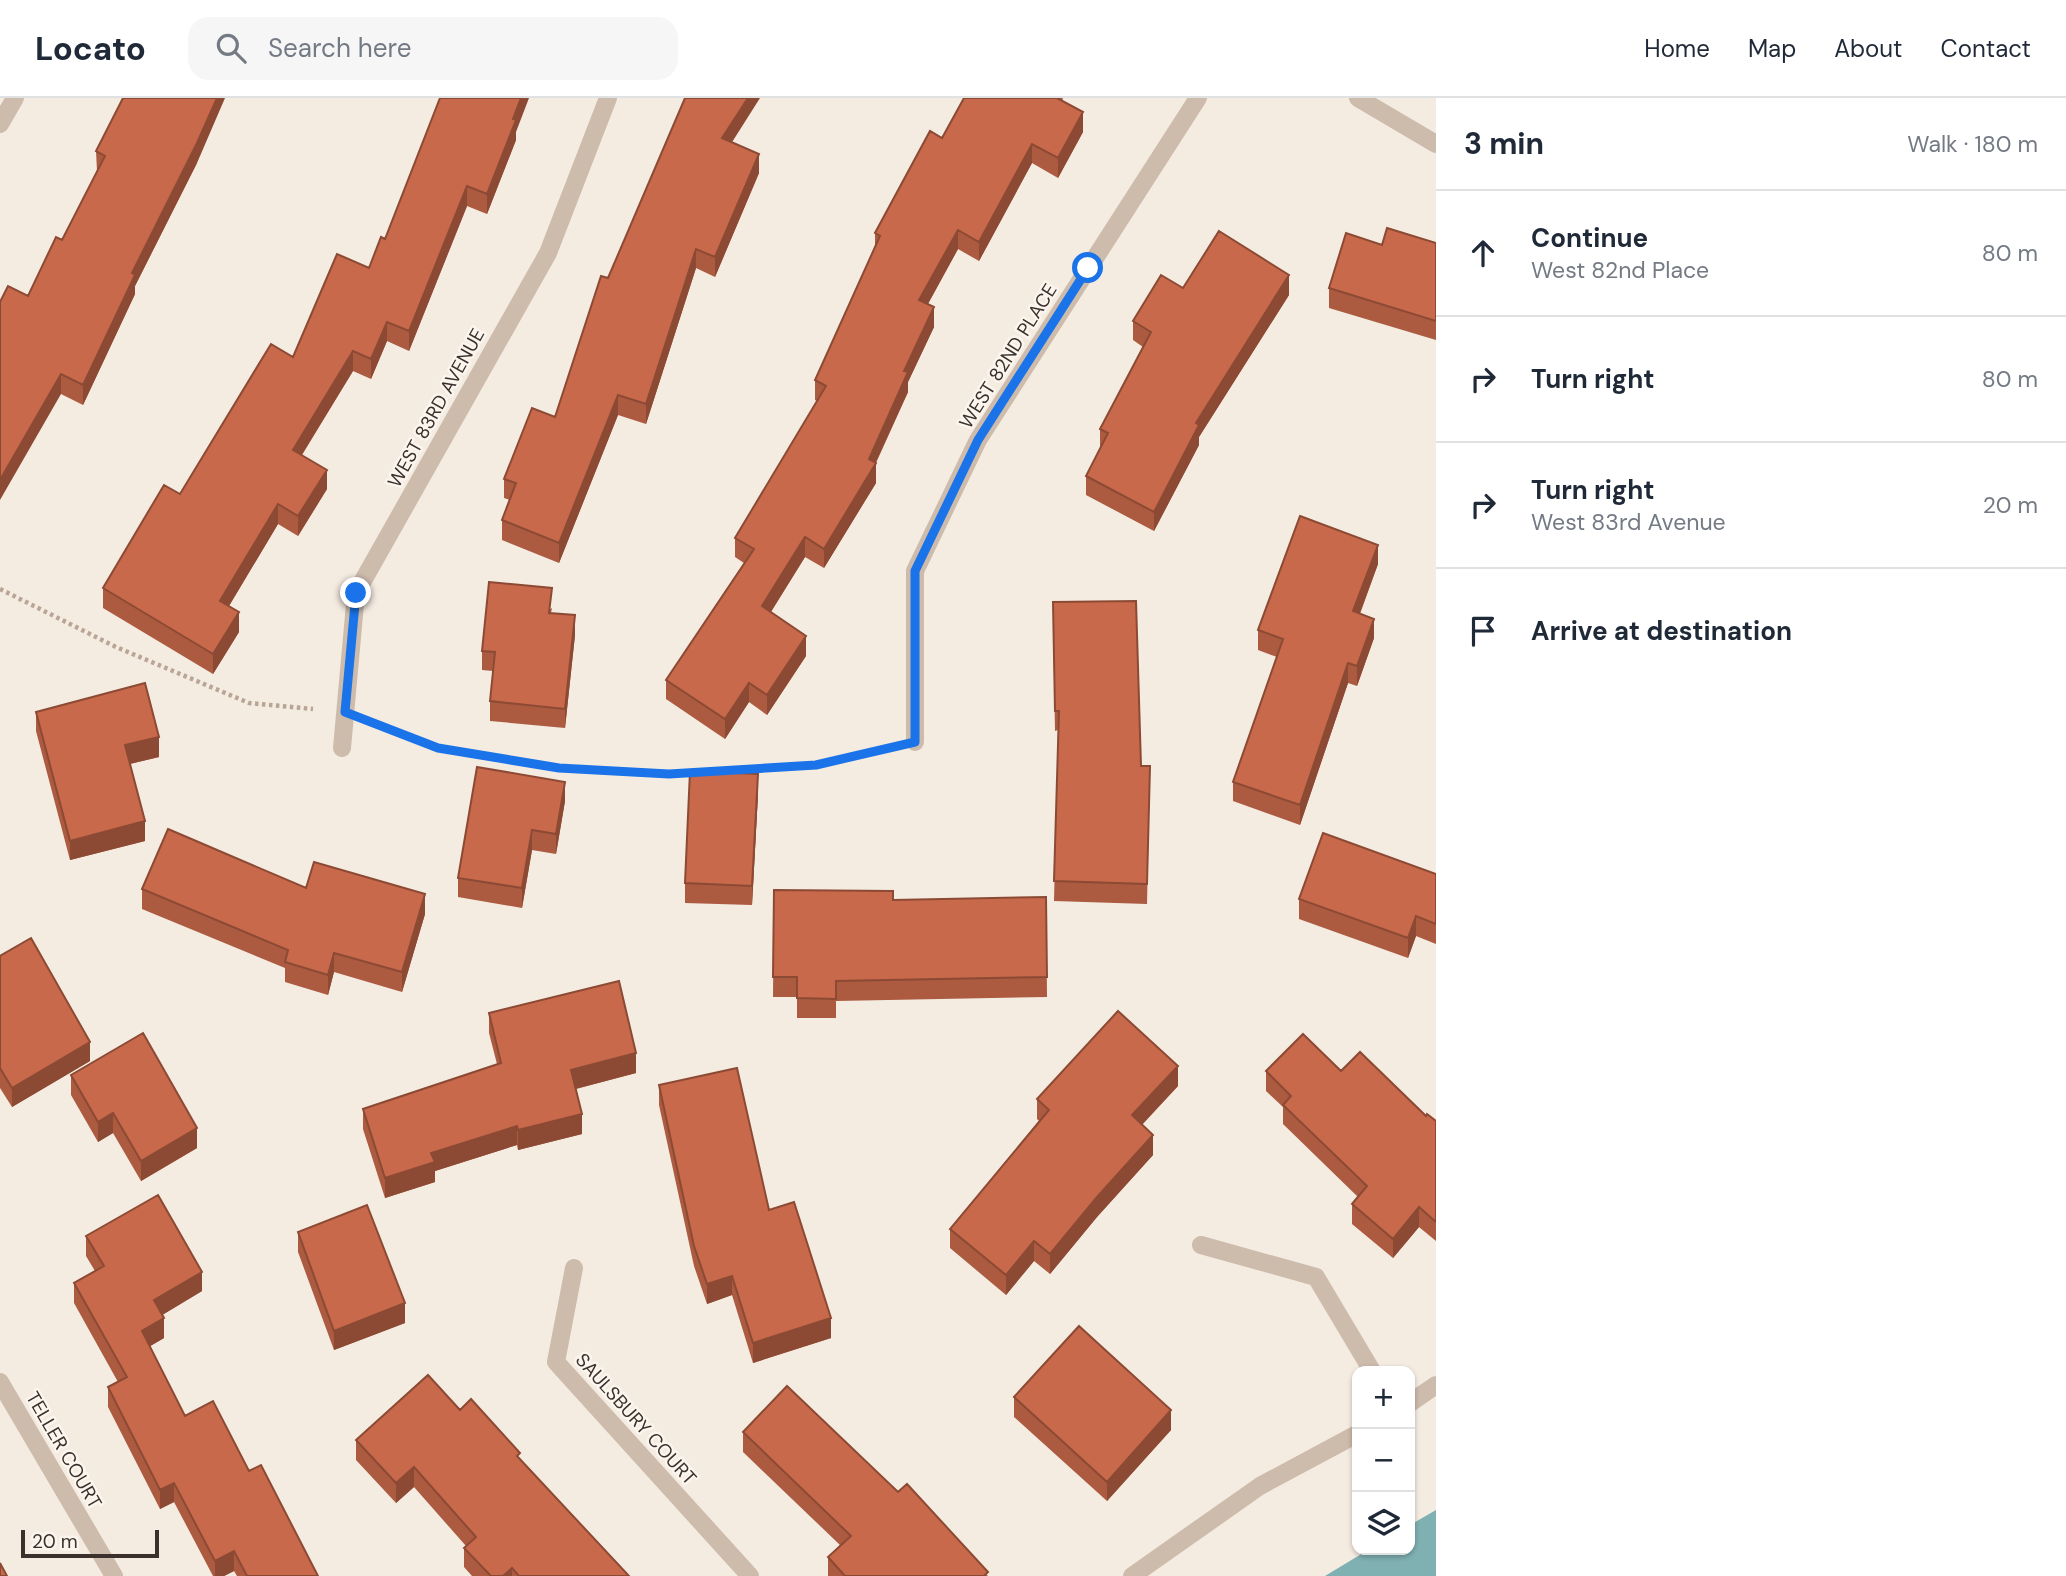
<!DOCTYPE html>
<html lang="en">
<head>
<meta charset="utf-8">
<style>
  body { margin:0; font-family:"DM Sans",sans-serif; background:#f6f6f7; color:#1f2937 }
  .controls { position:absolute; right:21px; bottom:21px; display:grid; overflow:hidden; border-radius:14px; box-shadow:0 2px 5px #0004 }
  .controls button { width:63px; height:63px; display:grid; place-items:center; padding:0; border:0; border-bottom:2px solid #e0e1e3; background:#fff; color:#1f2937; font:35px sans-serif }
  .scale { position:absolute; left:21px; bottom:18px; width:138px; box-sizing:border-box; padding-left:7px; border:4px solid #3b302b; border-top:0; font-size:19px; line-height:24px; white-space:nowrap; color:#3b302b; -webkit-text-stroke:5px #fbf5ee; paint-order:stroke }
  .stop { position:absolute; width:21px; height:21px; margin:-16px; border:5px solid #1a73e8; border-radius:50%; background:#fff }
  .stop.end { background:#1a73e8; border-color:#fff; box-shadow:0 2px 7px #0008 }
  .list { margin:0; padding:0; list-style:none }
  h2 { display:flex; justify-content:space-between; align-items:center; height:91px; margin:0; padding:0 28px; font-size:30px }
  h2 small { font-size:23px; font-weight:400; color:#747a83 }
  .list li { display:grid; grid-template-columns:46px 1fr auto; gap:21px; align-items:center; box-sizing:border-box; height:126px; padding:0 28px; border-top:2px solid #e0e1e3 }
  .list b { display:block; font-size:26px; white-space:nowrap }
  .list p { margin:0; font-size:23px; white-space:nowrap; color:#747a83 }
  .list em { font-size:23px; font-style:normal; color:#747a83 }
  .icon { flex:none; width:38px; height:38px; fill:none; stroke:currentColor; stroke-width:2; stroke-linecap:round; stroke-linejoin:round }
  .map { position:relative; flex:none; width:1436px; height:1478px; overflow:hidden }
  header { display:flex; align-items:center; gap:42px; box-sizing:border-box; height:98px; padding:0 35px; background:#fff; border-bottom:2px solid #e0e1e3 }
  header strong { font-size:33px }
  nav { display:flex; gap:38px; margin-inline-start:auto; font-size:24px }
  .search { width:490px; height:63px; background:#f6f6f7; display:flex; align-items:center; gap:18px; box-sizing:border-box; padding:0 24px; border-radius:21px; color:#747a83; font-size:26px }
  main { display:flex }
  aside { flex:1; background:#fff }
  .map>svg:first-child { display:block }
  .water { fill:#7fb0b2 }
  .lines { fill:none; stroke-linecap:round; stroke-linejoin:round }
  .path { stroke:#b9a596; stroke-width:4.5; stroke-dasharray:3.5 3.5; stroke-linecap:butt }
  .minor { stroke:#cdbbac; stroke-width:18 }
  .wall { fill:#ac5a40 }
  .shaded-wall { fill:#8c4a34 }
  .building { fill:#c8694b; stroke:#8c4a34; stroke-width:2 }
  .route { stroke:#1a73e8; stroke-width:9 }
  .labels { text-anchor:middle; dominant-baseline:central; stroke-width:5; stroke-linejoin:round; paint-order:stroke }
  .street-label { font-size:19px; fill:#3b302b; stroke:#fbf5ee }
</style>
</head>
<body>
<header>
<strong>Locato</strong>
<div class="search"><svg class="icon" aria-label="search" viewBox="0 0 24 24"><circle cx="10" cy="10" r="6"/><path d="M15 15l6 6"/></svg>Search here</div>
<nav><a>Home</a><a>Map</a><a>About</a><a>Contact</a></nav>
</header>
<main>
<div class="map">
<svg width="1436" height="1478" viewBox="0 0 1436 1478">
  <rect width="100%" height="100%" fill="#f4ebe1"/>
  <path class="water" d="M 1436,1412 L 1436,1478 L 1325,1478 L 1368,1452 L 1410,1452 L 1410,1427 Z"/>
  <g class="lines">
    <path class="path" d="M 0,491 L 116,549 L 249,605 L 313,611
      M 376,626 L 438,650 L 559,670 L 669,676 L 816,667 L 884,651"/>
    <path class="minor" d="M 1358,0 L 1436,46
      M 0,26 L 15,0
      M 915,644 L 915,473 L 978,342 L 1198,0
      M 342,650 L 356,495 L 548,155 L 608,0
      M 1201,1147 L 1316,1179 L 1372,1273
      M 574,1170 L 556,1264 L 750,1478
      M 0,1284 L 114,1478
      M 1410,1305 L 1436,1287
      M 1132,1478 L 1260,1388 L 1357,1336"/>
  </g>
  <path class="wall" d="M 964,0 L 1063,0 L 1062,3 L 1083,34 L 1058,80 L 1032,65 L 979,163 L 958,151 L 928,206 L 934,229 L 908,284 L 908,294 L 876,365 L 876,385 L 824,470 L 805,459 L 771,514 L 806,558 L 767,617 L 749,604 L 725,641 L 666,601 L 666,582 L 744,465 L 735,459 L 735,440 L 817,303 L 815,302 L 815,282 L 875,149 L 875,135 L 942,40 Z
    M 516,34 L 516,42 L 487,116 L 467,108 L 409,253 L 387,243 L 371,281 L 353,273 L 302,357 L 327,391 L 298,438 L 278,426 L 229,508 L 239,534 L 213,576 L 103,510 L 103,490 L 293,259 L 369,170 L 385,141 Z
    M 732,44 L 759,75 L 715,179 L 696,170 L 646,326 L 618,317 L 559,465 L 502,442 L 502,422 L 510,402 L 504,400 L 504,381 L 555,319 L 608,180 Z
    M 96,53 L 197,65 L 135,188 L 135,196 L 83,307 L 61,296 L 28,198 L 62,142 L 97,73 Z
    M 1436,145 L 1436,242 L 1329,210 L 1329,190 L 1382,147 Z
    M 1183,190 L 1289,197 L 1199,339 L 1199,347 L 1154,433 L 1086,397 L 1086,378 L 1100,351 L 1100,331 L 1143,249 L 1133,242 L 1133,223 Z
    M 1378,466 L 1360,516 L 1374,540 L 1357,588 L 1348,585 L 1300,727 L 1233,703 L 1233,684 L 1277,559 L 1258,552 L 1258,532 Z
    M 552,510 L 551,515 L 575,537 L 565,630 L 490,623 L 490,603 L 493,573 L 482,572 L 482,553 Z
    M 1053,524 L 1141,668 L 1150,668 L 1147,806 L 1054,803 L 1058,632 L 1055,633 Z
    M 36,614 L 159,659 L 130,666 L 145,743 L 70,762 L 36,633 Z
    M 758,696 L 752,807 L 685,805 L 685,785 Z
    M 565,703 L 556,756 L 532,752 L 522,810 L 458,799 L 458,780 Z
    M 1436,776 L 1436,846 L 1416,838 L 1408,860 L 1299,821 L 1299,801 Z
    M 306,790 L 425,816 L 402,894 L 334,874 L 328,897 L 285,884 L 285,870 L 142,811 L 142,791 Z
    M 774,792 L 893,802 L 1046,799 L 1047,899 L 836,903 L 836,920 L 797,920 L 797,899 L 773,899 Z
    M 0,858 L 90,963 L 12,1009 L 0,990 Z
    M 489,915 L 636,975 L 576,991 L 582,1036 L 518,1052 L 517,1047 L 435,1073 L 435,1084 L 385,1100 L 363,1031 L 363,1011 L 497,966 L 489,935 Z
    M 1266,973 L 1341,973 L 1436,1023 L 1436,1143 L 1419,1129 L 1393,1160 L 1352,1126 L 1352,1106 L 1358,1099 L 1283,1026 L 1283,1009 L 1266,993 Z
    M 71,977 L 197,1050 L 141,1083 L 113,1035 L 98,1044 L 71,997 Z
    M 659,987 L 769,1112 L 831,1240 L 753,1265 L 732,1197 L 707,1206 L 694,1168 L 659,1007 Z
    M 1178,988 L 1142,1027 L 1153,1057 L 1097,1119 L 1050,1176 L 1034,1163 L 1006,1197 L 950,1150 L 950,1131 L 1039,1023 L 1037,1021 L 1037,1001 Z
    M 298,1134 L 405,1225 L 334,1252 L 298,1154 Z
    M 86,1138 L 202,1193 L 162,1217 L 164,1240 L 150,1248 L 185,1318 L 249,1373 L 318,1478 L 237,1478 L 234,1473 L 224,1478 L 213,1478 L 174,1404 L 160,1411 L 108,1309 L 108,1289 L 118,1284 L 74,1205 L 74,1185 L 95,1173 L 86,1158 Z
    M 1014,1299 L 1171,1332 L 1107,1403 L 1014,1319 Z
    M 460,1312 L 520,1361 L 629,1478 L 472,1478 L 464,1469 L 464,1450 L 466,1448 L 414,1389 L 396,1405 L 356,1362 L 356,1342 Z
    M 743,1334 L 898,1394 L 988,1478 L 828,1478 L 828,1459 L 840,1447 L 743,1354 Z"/>
  <path class="shaded-wall" d="M 217,0 L 225,0 L 197,65 L 135,188 L 135,196 L 83,307 L 83,287 L 132,175 Z
    M 521,0 L 529,0 L 516,34 L 516,42 L 487,116 L 487,96 Z
    M 748,0 L 760,0 L 722,60 L 722,40 Z
    M 1083,14 L 1083,34 L 1058,80 L 1058,60 Z
    M 1032,46 L 1032,65 L 979,163 L 979,144 Z
    M 759,56 L 759,75 L 715,179 L 715,159 Z
    M 467,88 L 467,108 L 409,253 L 409,233 Z
    M 958,132 L 958,151 L 919,222 L 919,202 Z
    M 696,151 L 696,170 L 646,326 L 646,306 Z
    M 1289,177 L 1289,197 L 1199,339 L 1199,347 L 1154,433 L 1154,414 L 1196,325 Z
    M 934,209 L 934,229 L 908,284 L 908,294 L 874,368 L 876,365 L 876,385 L 824,470 L 824,451 L 869,361 L 904,273 Z
    M 387,224 L 387,243 L 371,281 L 371,261 Z
    M 353,253 L 353,273 L 293,371 L 293,352 Z
    M 61,276 L 61,296 L 0,402 L 0,382 Z
    M 618,297 L 618,317 L 559,465 L 559,445 Z
    M 327,372 L 327,391 L 298,438 L 298,418 Z
    M 278,406 L 278,426 L 220,523 L 220,503 Z
    M 805,439 L 805,459 L 762,528 L 762,508 Z
    M 1378,447 L 1378,466 L 1353,533 L 1353,513 Z
    M 239,514 L 239,534 L 213,576 L 213,556 Z
    M 575,517 L 575,537 L 565,630 L 565,611 Z
    M 1374,521 L 1374,540 L 1357,588 L 1357,568 Z
    M 806,538 L 806,558 L 767,617 L 767,597 Z
    M 1348,565 L 1348,585 L 1300,727 L 1300,707 Z
    M 749,585 L 749,604 L 725,641 L 725,621 Z
    M 159,639 L 159,659 L 125,667 L 125,647 Z
    M 758,676 L 758,696 L 752,807 L 752,788 Z
    M 565,684 L 565,703 L 556,756 L 556,736 Z
    M 145,723 L 145,743 L 70,762 L 70,743 Z
    M 532,732 L 532,752 L 522,810 L 522,790 Z
    M 425,796 L 425,816 L 402,894 L 402,874 Z
    M 1416,818 L 1416,838 L 1408,860 L 1408,840 Z
    M 334,855 L 334,874 L 328,897 L 328,877 Z
    M 90,944 L 90,963 L 12,1009 L 12,990 Z
    M 636,955 L 636,975 L 571,992 L 571,972 Z
    M 1178,968 L 1178,988 L 1132,1037 L 1132,1017 Z
    M 113,1015 L 113,1035 L 98,1044 L 98,1024 Z
    M 582,1016 L 582,1036 L 518,1052 L 518,1032 Z
    M 517,1028 L 517,1047 L 435,1073 L 435,1084 L 385,1100 L 385,1080 L 431,1055 Z
    M 197,1030 L 197,1050 L 141,1083 L 141,1063 Z
    M 1153,1037 L 1153,1057 L 1097,1119 L 1050,1176 L 1050,1156 L 1097,1099 Z
    M 1419,1109 L 1419,1129 L 1393,1160 L 1393,1141 Z
    M 1034,1143 L 1034,1163 L 1006,1197 L 1006,1177 Z
    M 202,1174 L 202,1193 L 154,1222 L 154,1202 Z
    M 732,1178 L 732,1197 L 707,1206 L 707,1186 Z
    M 405,1205 L 405,1225 L 334,1252 L 334,1233 Z
    M 164,1220 L 164,1240 L 142,1253 L 142,1233 Z
    M 831,1220 L 831,1240 L 753,1265 L 753,1245 Z
    M 1171,1312 L 1171,1332 L 1107,1403 L 1107,1384 Z
    M 414,1369 L 414,1389 L 396,1405 L 396,1385 Z
    M 174,1385 L 174,1404 L 160,1411 L 160,1392 Z
    M 234,1453 L 234,1473 L 224,1478 L 215,1478 L 215,1463 Z
    M 512,1470 L 512,1478 L 503,1478 Z"/>
  <path class="building" d="M 123,0 L 217,0 L 197,45 L 132,175 L 135,177 L 83,287 L 61,276 L 0,382 L 0,204 L 8,188 L 28,198 L 56,139 L 62,142 L 105,58 L 96,53 Z
    M 440,0 L 521,0 L 513,21 L 516,22 L 487,96 L 467,88 L 409,233 L 387,224 L 371,261 L 353,253 L 293,352 L 327,372 L 298,418 L 278,406 L 220,503 L 239,514 L 213,556 L 103,490 L 164,387 L 180,396 L 271,246 L 293,259 L 337,156 L 369,170 L 381,139 L 385,141 Z
    M 685,0 L 748,0 L 722,40 L 759,56 L 715,159 L 696,151 L 646,306 L 618,297 L 559,445 L 502,422 L 516,385 L 504,381 L 532,310 L 555,319 L 601,178 L 608,180 Z
    M 964,0 L 1057,0 L 1083,14 L 1058,60 L 1032,46 L 979,144 L 958,132 L 919,202 L 934,209 L 904,273 L 908,274 L 869,361 L 876,365 L 824,451 L 805,439 L 762,508 L 806,538 L 767,597 L 749,585 L 725,621 L 666,582 L 754,451 L 735,440 L 826,288 L 815,282 L 880,138 L 875,135 L 930,33 L 942,40 Z
    M 1387,130 L 1436,145 L 1436,223 L 1329,190 L 1346,135 L 1382,147 Z
    M 1219,133 L 1289,177 L 1196,325 L 1199,327 L 1154,414 L 1086,378 L 1108,335 L 1100,331 L 1151,234 L 1133,223 L 1161,177 L 1183,190 Z
    M 1300,418 L 1378,447 L 1353,513 L 1374,521 L 1357,568 L 1348,565 L 1300,707 L 1233,684 L 1283,541 L 1258,532 Z
    M 489,484 L 552,490 L 549,515 L 575,517 L 565,611 L 490,603 L 495,554 L 482,553 Z
    M 1136,503 L 1141,668 L 1150,668 L 1147,786 L 1054,783 L 1059,613 L 1055,613 L 1053,504 Z
    M 145,585 L 159,639 L 125,647 L 145,723 L 70,743 L 36,614 Z
    M 477,669 L 565,684 L 556,736 L 532,732 L 522,790 L 458,780 Z
    M 690,673 L 758,676 L 752,788 L 685,785 Z
    M 168,731 L 306,790 L 314,764 L 425,796 L 402,874 L 334,855 L 328,877 L 285,864 L 288,852 L 142,791 Z
    M 1323,735 L 1436,776 L 1436,826 L 1416,818 L 1408,840 L 1299,801 Z
    M 774,792 L 893,793 L 893,802 L 1046,799 L 1047,879 L 836,883 L 836,901 L 797,900 L 797,879 L 773,879 Z
    M 31,840 L 90,944 L 12,990 L 0,970 L 0,858 Z
    M 619,883 L 636,955 L 571,972 L 582,1016 L 518,1032 L 517,1028 L 431,1055 L 435,1064 L 385,1080 L 363,1011 L 501,965 L 489,915 Z
    M 1118,913 L 1178,968 L 1132,1017 L 1153,1037 L 1097,1099 L 1050,1156 L 1034,1143 L 1006,1177 L 950,1131 L 1049,1012 L 1037,1001 Z
    M 143,935 L 197,1030 L 141,1063 L 113,1015 L 98,1024 L 71,977 Z
    M 1303,936 L 1341,973 L 1360,954 L 1426,1018 L 1427,1016 L 1436,1023 L 1436,1124 L 1419,1109 L 1393,1141 L 1352,1106 L 1367,1088 L 1283,1007 L 1291,998 L 1266,973 Z
    M 737,970 L 769,1112 L 794,1104 L 831,1220 L 753,1245 L 732,1178 L 707,1186 L 694,1148 L 659,987 Z
    M 158,1097 L 202,1174 L 154,1202 L 164,1220 L 142,1233 L 185,1318 L 213,1303 L 249,1373 L 261,1367 L 318,1478 L 247,1478 L 234,1453 L 215,1463 L 174,1385 L 160,1392 L 108,1289 L 127,1279 L 74,1185 L 104,1168 L 86,1138 Z
    M 367,1107 L 405,1205 L 334,1233 L 298,1134 Z
    M 1079,1228 L 1171,1312 L 1107,1384 L 1014,1299 Z
    M 428,1277 L 460,1312 L 471,1301 L 520,1355 L 517,1358 L 629,1478 L 519,1478 L 512,1470 L 503,1478 L 491,1478 L 464,1450 L 476,1439 L 414,1369 L 396,1385 L 356,1342 Z
    M 787,1288 L 898,1394 L 907,1386 L 988,1474 L 984,1478 L 845,1478 L 828,1459 L 851,1438 L 743,1334 Z
    M 0,1465 L 7,1478 L 0,1478 Z"/>
  <g class="lines">
    <path class="route" d="M 356,495 L 345,614 L 438,650 L 559,670 L 669,676 L 816,667 L 915,644 L 915,473 L 978,342 L 1088,170"/>
  </g>
  <g class="labels">
    <g class="street-label">
      <text transform="translate(1008 258) rotate(-58)">WEST 82ND PLACE</text>
      <text transform="translate(436 310) rotate(-61)">WEST 83RD AVENUE</text>
      <text transform="translate(636 1321) rotate(48)">SAULSBURY COURT</text>
      <text transform="translate(64 1352) rotate(60)">TELLER COURT</text>
    </g>
  </g>
</svg>
<div class="controls">
<button>+</button>
<button>−</button>
<button><svg class="icon" aria-label="layers" viewBox="0 0 24 24"><path d="M12 4l9 5-9 5-9-5zM3 14l9 5 9-5"/></svg></button>
</div>
<div class="scale">20 m</div>
<div class="stop" style="left:1088px;top:170px"></div>
<div class="stop end" style="left:356px;top:495px"></div>
</div>
<aside>
<h2>3 min<small>Walk · 180 m</small></h2>
<ul class="list">
<li><svg class="icon" aria-label="ahead" viewBox="0 0 24 24"><path d="M12 20V5M6 11l6-6 6 6"/></svg><div><b>Continue</b><p>West 82nd Place</p></div><em>80 m</em></li>
<li><svg class="icon" aria-label="right" viewBox="0 0 24 24"><path d="M7 20v-9h11M14 6l5 5-5 5"/></svg><div><b>Turn right</b></div><em>80 m</em></li>
<li><svg class="icon" aria-label="right" viewBox="0 0 24 24"><path d="M7 20v-9h11M14 6l5 5-5 5"/></svg><div><b>Turn right</b><p>West 83rd Avenue</p></div><em>20 m</em></li>
<li><svg class="icon" aria-label="arrive" viewBox="0 0 24 24"><path d="M6 21V4h12l-3 4 3 4H6"/></svg><div><b>Arrive at destination</b></div></li>
</ul>
</aside>
</main>
</body>
</html>
